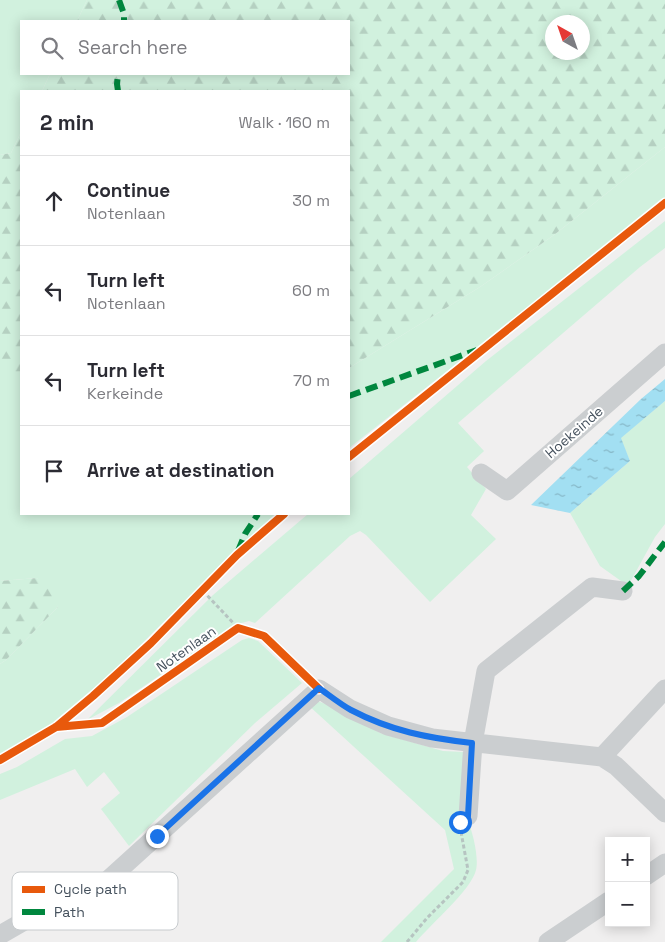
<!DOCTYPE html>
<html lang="en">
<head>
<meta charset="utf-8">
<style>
  body { margin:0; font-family:"Space Grotesk",sans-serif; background:#f7f7f7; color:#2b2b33 }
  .controls { position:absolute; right:15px; bottom:15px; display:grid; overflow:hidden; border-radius:0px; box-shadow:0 2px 12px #0003 }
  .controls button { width:45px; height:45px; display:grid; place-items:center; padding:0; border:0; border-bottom:1px solid #e1e1e2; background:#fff; color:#2b2b33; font:25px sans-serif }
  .compass { position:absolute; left:545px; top:15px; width:45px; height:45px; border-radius:50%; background:#fff; box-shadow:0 2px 12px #0003; rotate:320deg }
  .stop { position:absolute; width:15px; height:15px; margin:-11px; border:4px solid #1a73e8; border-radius:50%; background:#fff }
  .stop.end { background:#1a73e8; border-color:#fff; box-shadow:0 1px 5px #0008 }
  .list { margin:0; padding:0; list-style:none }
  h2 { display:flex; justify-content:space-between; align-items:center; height:65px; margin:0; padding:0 20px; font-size:21px }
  h2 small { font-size:16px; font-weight:400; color:#7c7c81 }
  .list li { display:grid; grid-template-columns:32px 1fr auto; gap:15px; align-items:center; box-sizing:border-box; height:90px; padding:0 20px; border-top:1px solid #e1e1e2 }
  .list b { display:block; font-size:19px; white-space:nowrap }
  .list p { margin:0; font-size:16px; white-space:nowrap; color:#7c7c81 }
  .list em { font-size:16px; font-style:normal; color:#7c7c81 }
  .icon { flex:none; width:28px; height:28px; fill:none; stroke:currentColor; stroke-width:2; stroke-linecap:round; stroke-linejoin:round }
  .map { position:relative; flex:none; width:665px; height:942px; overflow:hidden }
  .search { position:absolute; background:#fff; box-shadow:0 2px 12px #0003; left:20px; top:20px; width:330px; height:55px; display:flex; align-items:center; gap:12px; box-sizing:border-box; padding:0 18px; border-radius:0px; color:#7c7c81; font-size:19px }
  .panel { position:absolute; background:#fff; box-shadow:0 2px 12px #0003; left:20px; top:90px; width:330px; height:425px; border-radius:0px }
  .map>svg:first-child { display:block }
  .green { fill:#d1f1de }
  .forest { fill:url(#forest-firs); fill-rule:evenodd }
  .water { fill:url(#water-ripples) }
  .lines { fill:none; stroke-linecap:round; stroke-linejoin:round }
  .path { stroke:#b6c4c1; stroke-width:3; stroke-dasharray:4 2.5; stroke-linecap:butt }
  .street { stroke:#cbced0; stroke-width:19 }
  .quiet { stroke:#00873e; stroke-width:6; stroke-dasharray:12 6; stroke-linecap:butt }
  .cycleway-casing { stroke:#fff; stroke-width:11 }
  .cycleway { stroke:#e8590c; stroke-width:8 }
  .route { stroke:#1a73e8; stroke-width:6 }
  .labels { text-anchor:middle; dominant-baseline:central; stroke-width:4; stroke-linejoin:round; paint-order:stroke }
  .street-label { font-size:14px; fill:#45515d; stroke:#fff }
  .key { fill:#fff; stroke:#c7cbce; stroke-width:1 }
  .key-label { font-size:14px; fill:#45515d }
</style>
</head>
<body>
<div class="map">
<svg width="665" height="942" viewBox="0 0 665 942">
  <defs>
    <pattern id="forest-firs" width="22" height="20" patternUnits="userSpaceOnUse" patternTransform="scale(1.25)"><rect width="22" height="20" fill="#d1f1de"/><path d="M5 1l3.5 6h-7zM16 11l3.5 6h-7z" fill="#b5d0c1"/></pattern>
    <pattern id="water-ripples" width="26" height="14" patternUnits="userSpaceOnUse" patternTransform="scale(1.25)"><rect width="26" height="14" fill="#a2dff2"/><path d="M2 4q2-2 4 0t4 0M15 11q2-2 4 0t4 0" fill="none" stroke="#86b7c7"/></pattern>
  </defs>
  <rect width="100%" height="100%" fill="#f0efef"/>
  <path class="green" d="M 0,0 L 87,0 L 77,21 L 21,21 L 21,74 L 50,74 L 42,91 L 21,91 L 21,132 L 11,153 L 0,155 Z
    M 665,147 L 665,200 L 349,448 L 349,368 L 480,287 L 554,235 Z
    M 665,221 L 665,248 L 640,267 L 458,423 L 484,451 L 467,467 L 486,489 L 471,515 L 496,539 L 430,602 L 366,535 L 360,531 L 350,536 L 255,623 L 249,621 L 234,625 L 119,703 L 87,720 L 213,595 L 308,514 L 349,514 L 349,479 L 486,361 Z
    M 0,375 L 21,375 L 21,514 L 277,514 L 227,559 L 76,709 L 9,753 L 0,757 L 0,664 L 6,660 L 58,607 L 37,578 L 0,581 Z
    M 665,401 L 665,524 L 655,537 L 628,586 L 600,566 L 570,513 L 630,461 L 620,438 Z
    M 249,638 L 258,641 L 302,683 L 255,723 L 129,846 L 101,809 L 120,793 L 104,772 L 87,787 L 75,769 L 0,800 L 0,774 L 17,767 L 65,739 L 92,736 L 127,717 L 242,640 Z
    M 314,700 L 329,705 L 380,733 L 443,751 L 464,752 L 465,812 L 456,817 L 457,826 L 468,821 C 473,833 479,858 476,870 C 472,889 430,925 416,942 L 381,942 L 454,869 L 445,830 L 307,704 Z"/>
  <path class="forest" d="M 87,0 L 665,0 L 665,147 L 554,235 L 480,287 L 349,368 L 349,91 L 42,91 L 50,74 L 349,74 L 349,21 L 77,21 ZM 552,22 L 582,22 L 582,52 L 552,52 Z
    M 21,132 L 21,375 L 0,375 L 0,155 L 11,153 Z
    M 37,578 L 50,589 L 58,607 L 6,660 L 0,664 L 0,581 Z"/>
  <path class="water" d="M 665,379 L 665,401 L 621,438 L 630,461 L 570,513 L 531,505 L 641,399 Z"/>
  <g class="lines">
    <path class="path" d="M 203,591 L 238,628
      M 407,942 L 427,918 L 463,882 L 468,870 L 461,832"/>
    <path class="street" d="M 481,473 L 507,491 L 665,353
      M 602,757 L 665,689
      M 468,816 L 473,743 L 486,671 L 592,587 L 623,591
      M 646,876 L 665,863
      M 0,935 L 26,920 L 98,889 L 319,689 L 350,709 L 388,726 L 432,738 L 602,757 L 616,766 L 665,813
      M 548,942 L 609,901"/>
    <path class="quiet" d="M 119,0 L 124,14 L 124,21
      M 118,91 L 117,84 L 118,74
      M 349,396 L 477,350
      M 238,551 L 245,534 L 258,514
      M 623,591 L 639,576 L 665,542"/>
    <g class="cycleway-casing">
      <path id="cycleway" d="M 349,457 L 665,203
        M 56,727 L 102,723 L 238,628 L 264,636 L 319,689
        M 0,760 L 56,727 L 93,696 L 151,643 L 237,555 L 284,514"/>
    </g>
    <use href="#cycleway" class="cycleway"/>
  </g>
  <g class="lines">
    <path class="route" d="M 157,836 L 319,688 C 329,695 340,704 351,710 C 391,731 428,738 472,743 L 468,816 L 460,822"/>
  </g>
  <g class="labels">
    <g class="street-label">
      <text transform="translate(574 432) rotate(-41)">Hoekeinde</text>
      <text transform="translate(186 649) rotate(-35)">Notenlaan</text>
    </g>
  </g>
  <rect x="12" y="872" width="166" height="58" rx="8" class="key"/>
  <rect x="22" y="886" width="23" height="7" fill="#e8590c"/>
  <rect x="22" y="909" width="23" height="6" fill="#00873e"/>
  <g class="key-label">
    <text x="54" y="894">Cycle path</text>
    <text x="54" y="917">Path</text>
  </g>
</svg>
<div class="controls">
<button>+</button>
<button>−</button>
</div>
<svg class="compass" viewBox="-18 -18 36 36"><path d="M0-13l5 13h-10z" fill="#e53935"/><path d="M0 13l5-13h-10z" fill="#7c7c81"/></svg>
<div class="stop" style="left:460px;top:822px"></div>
<div class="stop end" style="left:157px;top:836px"></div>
<div class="search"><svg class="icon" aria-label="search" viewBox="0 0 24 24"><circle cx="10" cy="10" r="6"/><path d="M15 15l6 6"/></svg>Search here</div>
<section class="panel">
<h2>2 min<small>Walk · 160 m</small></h2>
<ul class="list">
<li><svg class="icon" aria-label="ahead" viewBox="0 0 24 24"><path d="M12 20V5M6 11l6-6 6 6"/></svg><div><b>Continue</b><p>Notenlaan</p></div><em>30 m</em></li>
<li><svg class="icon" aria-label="left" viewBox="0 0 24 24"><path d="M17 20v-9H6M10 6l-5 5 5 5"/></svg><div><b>Turn left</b><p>Notenlaan</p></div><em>60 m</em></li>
<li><svg class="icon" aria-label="left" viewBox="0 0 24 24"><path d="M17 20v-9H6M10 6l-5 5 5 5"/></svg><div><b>Turn left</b><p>Kerkeinde</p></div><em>70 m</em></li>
<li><svg class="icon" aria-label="arrive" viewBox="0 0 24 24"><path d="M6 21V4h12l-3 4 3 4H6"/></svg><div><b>Arrive at destination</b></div></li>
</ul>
</section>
</div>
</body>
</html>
